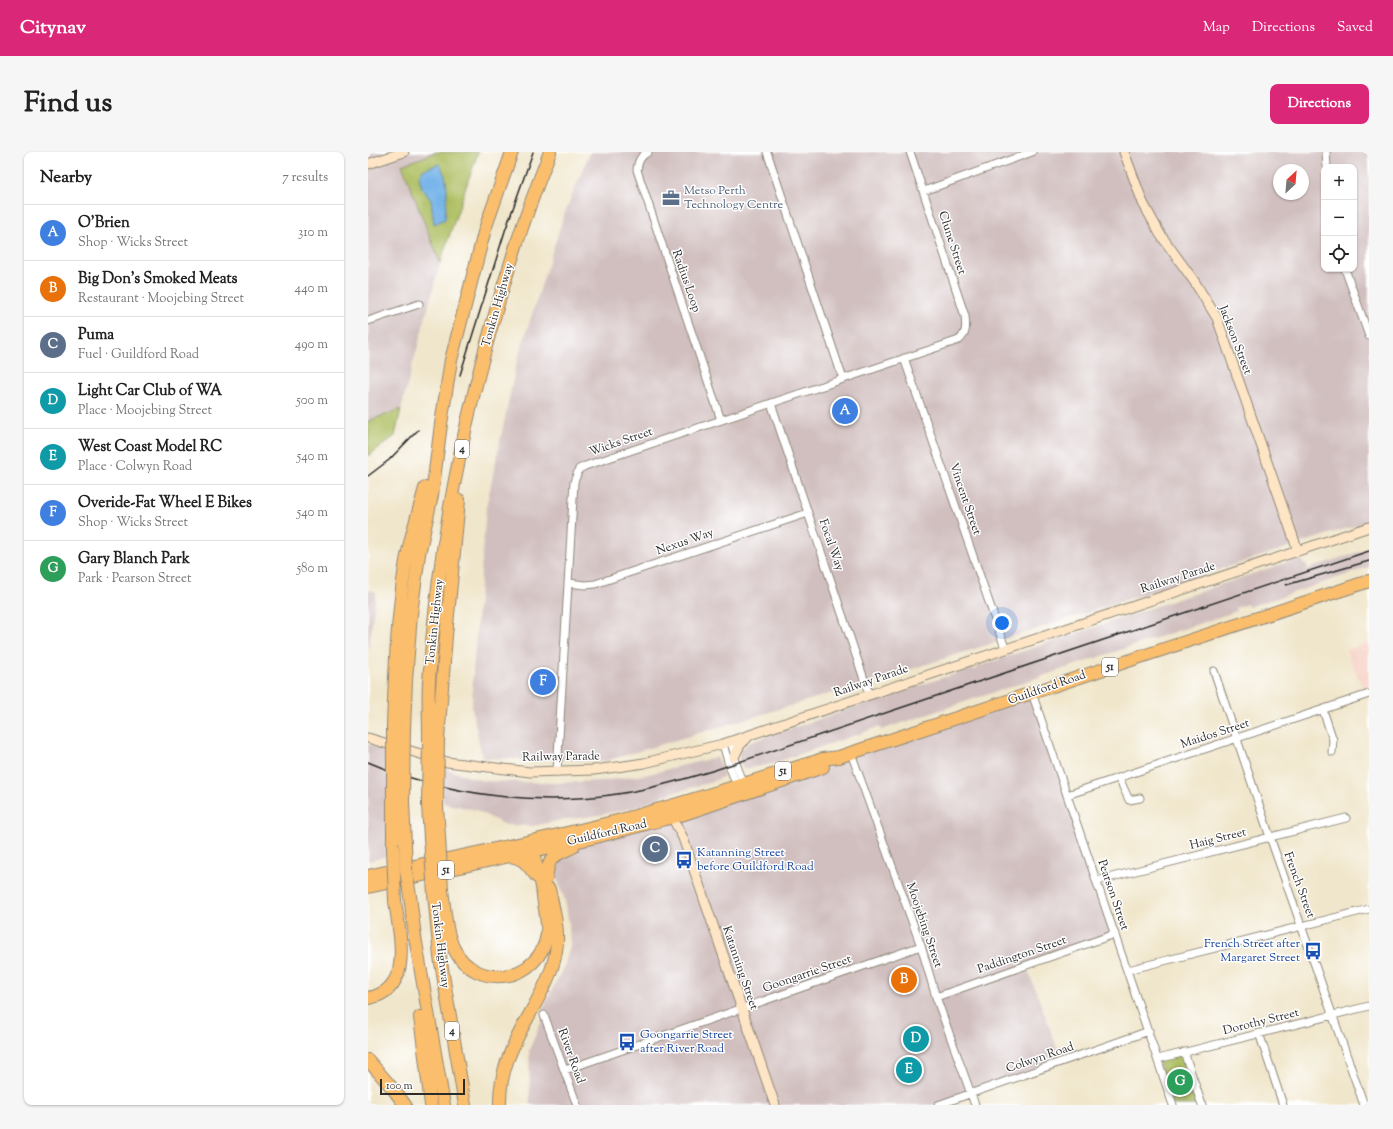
<!DOCTYPE html>
<html lang="en">
<head>
<meta charset="utf-8">
<style>
  body { margin:0; font-family:"Sorts Mill Goudy",serif; background:#f6f6f6; color:#222 }
  .controls { position:absolute; right:12px; top:12px; display:grid; overflow:hidden; border-radius:8px; box-shadow:0 1px 3px #0004 }
  .controls button { width:36px; height:36px; display:grid; place-items:center; padding:0; border:0; border-bottom:1px solid #e0e0e0; background:#fff; color:#222; font:20px sans-serif }
  .compass { position:absolute; left:905px; top:12px; width:36px; height:36px; border-radius:50%; background:#fff; box-shadow:0 1px 3px #0004; rotate:26deg }
  .scale { position:absolute; left:12px; bottom:10px; width:85px; box-sizing:border-box; padding-left:4px; border:2px solid #2b2b2b; border-top:0; font-size:11px; line-height:14px; white-space:nowrap; color:#2b2b2b; -webkit-text-stroke:3px #fff; paint-order:stroke }
  .you { position:absolute; left:634px; top:471px; width:14px; height:14px; margin:-10px; border:3px solid #fff; border-radius:50%; background:#1a73e8; box-shadow:0 0 0 6px #1a73e833 }
  .badge { display:grid; place-items:center; width:26px; height:26px; border-radius:50%; background:#db2777; color:#fff; font-size:13px; font-weight:700 }
  .pin { position:absolute; translate:-50% -50%; border:2px solid #fff; box-shadow:0 1px 4px #0006 }
  .list { margin:0; padding:0; list-style:none }
  h2 { display:flex; justify-content:space-between; align-items:center; height:52px; margin:0; padding:0 16px; font-size:17px }
  h2 small { font-size:13px; font-weight:400; color:#767676 }
  .list li { display:grid; grid-template-columns:26px 1fr auto; gap:12px; align-items:center; box-sizing:border-box; height:56px; padding:0 16px; border-top:1px solid #e0e0e0 }
  .list b { display:block; font-size:15px; white-space:nowrap }
  .list p { margin:0; font-size:13px; white-space:nowrap; color:#767676 }
  .list em { font-size:13px; font-style:normal; color:#767676 }
  .icon { flex:none; width:22px; height:22px; fill:none; stroke:currentColor; stroke-width:2; stroke-linecap:round; stroke-linejoin:round }
  .map { position:relative; flex:none; width:1001px; height:953px; overflow:hidden; border-radius:8px }
  header { display:flex; align-items:center; gap:24px; box-sizing:border-box; height:56px; padding:0 20px; background:#db2777; color:#fff }
  header strong { font-size:19px }
  nav { display:flex; gap:22px; margin-inline-start:auto; font-size:14px }
  .intro { display:flex; align-items:center; justify-content:space-between; box-sizing:border-box; height:96px; padding:0 24px }
  h1 { margin:0; font-size:28px }
  .button { padding:10px 18px; border-radius:8px; background:#db2777; color:#fff; font-size:14px; font-weight:700 }
  main { display:flex; gap:24px; padding:0 24px }
  aside { flex:1; background:#fff; border-radius:8px; box-shadow:0 1px 3px #0004 }
  .map>svg:first-child { display:block }
  .built { fill:#f6d1c6 }
  .industrial { fill:#d1bfbf; fill-rule:evenodd }
  .green { fill:#adbe61; stroke:#6c7446 }
  .water { fill:#76b4e9; stroke:#50708a }
  .lines { fill:none; stroke-linecap:round; stroke-linejoin:round }
  .street-casing { stroke:#8e887b; stroke-width:9 }
  .secondary-casing { stroke:#8e887b; stroke-width:11 }
  .highway-casing { stroke:#8e887b; stroke-width:14 }
  .street { stroke:#fff; stroke-width:7 }
  .secondary { stroke:#fde5c5; stroke-width:9 }
  .highway { stroke:#fabe6d; stroke-width:12 }
  .rail { stroke:#2b2b2b; stroke-width:1.5 }
  .highway-bridge-casing { stroke:#8e887b; stroke-width:14; stroke-linecap:butt }
  .highway-bridge { stroke:#fabe6d; stroke-width:12 }
  .labels { text-anchor:middle; dominant-baseline:central; stroke-width:3; stroke-linejoin:round; paint-order:stroke }
  .shield { fill:#fff; stroke:#6b6b6b; stroke-width:1 }
  .shield-label { font-size:11px; font-weight:bold; fill:#2b2b2b }
  .service-label { font-size:12px; fill:#4e5e75; stroke:#fff; text-anchor:start }
  .street-label { font-size:12px; fill:#2b2b2b; stroke:#fff }
  .transit-label { font-size:12px; fill:#164399; stroke:#fff; text-anchor:start }
</style>
</head>
<body>
<header>
<strong>Citynav</strong>
<nav><a>Map</a><a>Directions</a><a>Saved</a></nav>
</header>
<div class="intro"><h1>Find us</h1><a class="button">Directions</a></div>
<main>
<aside>
<h2>Nearby<small>7 results</small></h2>
<ul class="list">
<li><span class="badge" style="background:#3f7fe0">A</span><div><b>O’Brien</b><p>Shop · Wicks Street</p></div><em>310 m</em></li>
<li><span class="badge" style="background:#e8710a">B</span><div><b>Big Don's Smoked Meats</b><p>Restaurant · Moojebing Street</p></div><em>440 m</em></li>
<li><span class="badge" style="background:#5c6f8a">C</span><div><b>Puma</b><p>Fuel · Guildford Road</p></div><em>490 m</em></li>
<li><span class="badge" style="background:#0f9aa8">D</span><div><b>Light Car Club of WA</b><p>Place · Moojebing Street</p></div><em>500 m</em></li>
<li><span class="badge" style="background:#0f9aa8">E</span><div><b>West Coast Model RC</b><p>Place · Colwyn Road</p></div><em>540 m</em></li>
<li><span class="badge" style="background:#3f7fe0">F</span><div><b>Overide-Fat Wheel E Bikes</b><p>Shop · Wicks Street</p></div><em>540 m</em></li>
<li><span class="badge" style="background:#2e9e5b">G</span><div><b>Gary Blanch Park</b><p>Park · Pearson Street</p></div><em>580 m</em></li>
</ul>
</aside>
<div class="map">
<svg width="1001" height="953" viewBox="0 0 1001 953">
  <rect width="100%" height="100%" fill="#fff"/>
  <filter id="ink" filterUnits="userSpaceOnUse"><feTurbulence type="fractalNoise" baseFrequency=".025" numOctaves="2"/><feDisplacementMap in="SourceGraphic" scale="8" xChannelSelector="R" yChannelSelector="G"/><feConvolveMatrix kernelMatrix="1 2 1 2 8 2 1 2 1" color-interpolation-filters="sRGB"/></filter>
  <filter id="wash" filterUnits="userSpaceOnUse"><feTurbulence type="fractalNoise" baseFrequency=".012" numOctaves="4" result="noise"/><feDisplacementMap in="SourceGraphic" scale="16" xChannelSelector="R" yChannelSelector="G"/><feGaussianBlur stdDeviation="0.9" result="paint"/><feColorMatrix in="noise" values="0 0 0 0 0 0 0 0 0 0 0 0 0 0 0 0 0 1.4 0 .05"/><feComposite in="paint" operator="in"/></filter>
  <g filter="url(#wash)">
    <rect width="100%" height="100%" fill="#f0e6cb"/>
    <path class="built" d="M 1001,491 L 1001,542 L 998,543 L 978,498 Z"/>
    <path class="industrial" d="M 0,0 L 69,0 L 34,13 L 72,111 L 33,257 L 0,269 Z
      M 222,0 L 1001,0 L 1001,369 L 622,492 L 518,525 L 238,609 L 114,606 L 104,556 L 105,521 L 118,356 L 149,209 L 196,63 ZM 956,15 L 986,15 L 986,117 L 956,117 ZM 911,18 L 935,18 L 935,42 L 911,42 Z
      M 1001,396 L 1001,415 L 916,444 L 880,455 L 879,452 L 868,456 L 869,459 L 513,578 L 511,575 L 400,613 L 375,617 L 371,608 L 371,600 L 380,591 L 601,517 L 608,518 L 611,514 L 932,406 L 935,412 L 938,412 L 940,417 Z
      M 0,438 L 8,440 L 0,502 Z
      M 664,541 L 747,782 L 658,813 L 694,909 L 570,953 L 162,953 L 161,898 L 176,863 L 174,858 L 197,812 L 202,794 L 201,772 L 197,748 L 188,724 L 188,710 L 224,686 L 457,615 L 471,605 Z
      M 0,592 L 28,602 L 27,702 L 0,709 Z
      M 349,605 L 356,624 L 344,630 L 293,644 L 294,646 L 266,656 L 220,665 L 198,667 L 165,674 L 138,673 L 123,666 L 108,658 L 75,651 L 75,616 L 102,625 L 116,629 L 186,631 L 234,629 L 277,623 Z"/>
    <path class="green" d="M 69,0 L 110,0 L 72,111 L 34,13 Z
      M 33,257 L 27,284 L 0,304 L 0,269 Z
      M 816,900 L 834,953 L 805,953 L 790,907 Z"/>
    <path class="water" d="M 71,12 C 83,28 78,49 77,67 L 66,72 L 63,48 L 54,36 L 51,24 L 55,18 Z"/>
  </g>
  <g filter="url(#ink)">
    <g class="lines">
      <g class="street-casing">
        <path id="street" d="M 280,0 C 272,4 270,10 269,18 L 353,268
          M 399,0 L 475,227
          M 958,0 L 959,15
          M 556,39 L 664,0
          M 977,117 L 1001,184
          M 0,169 L 51,152
          M 536,206 L 637,496
          M 403,251 L 501,542
          M 200,431 L 217,433 L 227,432 L 440,361
          M 846,519 L 902,685 L 996,953
          M 664,541 L 805,953
          M 955,558 L 965,588 L 964,600
          M 363,589 L 369,614 L 377,635
          M 355,592 L 361,613 L 370,637
          M 483,601 L 553,794 L 568,845 L 607,953
          M 189,620 L 206,330 L 211,317 L 217,314 L 591,188 C 599,181 598,174 597,164 L 542,0
          M 751,626 L 761,648 L 772,646
          M 699,643 L 1001,542
          M 728,729 L 978,666
          M 760,818 L 1001,757
          M 568,845 L 747,782
          M 176,863 L 209,953
          M 891,881 L 915,953
          M 816,900 L 834,953
          M 790,907 L 1001,854
          M 197,918 L 553,794
          M 570,953 L 781,879"/>
      </g>
      <g class="secondary-casing">
        <path id="secondary" d="M 756,0 L 775,51 L 792,82 L 826,129 L 849,166 L 930,399
          M 0,12 L 36,0
          M 0,586 L 79,610 L 162,620 L 226,618 L 256,614 L 276,611 L 355,592 L 1001,375
          M 366,605 L 372,593 L 380,585
          M 302,661 L 315,686 L 407,953"/>
      </g>
      <g class="highway-casing">
        <path id="highway" d="M 25,573 C 27,521 29,467 37,415 C 41,389 50,362 57,336
          M 36,577 L 38,528 L 43,462 L 51,402 L 64,343 L 73,272 L 83,208 L 117,77 L 144,0
          M 61,585 C 61,567 60,548 61,530 C 70,382 102,235 148,94 C 158,62 170,31 182,0
          M 70,587 L 78,484 L 91,348
          M 35,651 L 37,691
          M 60,653 L 62,686
          M 69,655 L 71,684
          M 25,695 L 25,650
          M 141,704 C 157,706 159,713 169,725
          M 0,724 C 83,706 166,690 249,669 C 318,651 386,629 455,607 L 471,605 L 1001,429
          M 178,727 C 181,703 184,705 205,695
          M 0,735 L 224,686 L 313,663 L 455,615
          M 74,738 C 77,757 77,779 86,797 C 108,840 172,830 179,782 C 180,774 178,765 177,757 C 175,748 175,739 173,730 C 170,717 165,705 163,692
          M 66,741 L 72,805 L 97,953
          M 42,744 L 47,785 L 76,953
          M 0,846 C 47,838 31,781 27,749
          M 52,865 L 63,953
          M 0,908 L 26,938 L 37,953
          M 132,953 C 131,921 144,894 159,867 C 172,843 187,819 189,791 C 190,773 185,755 181,737"/>
      </g>
      <use href="#street" class="street"/>
      <use href="#secondary" class="secondary"/>
      <use href="#highway" class="highway"/>
      <path class="rail" d="M 92,223 L 137,79 L 165,0
        M 0,324 L 21,308 L 50,278
        M 918,433 L 1001,409
        M 0,610 C 79,644 171,655 256,641 C 287,636 317,627 347,618 L 1001,399"/>
      <g class="highway-bridge-casing">
        <path id="highway-bridge" d="M 25,650 L 25,573
          M 35,651 L 36,577
          M 60,653 L 61,585
          M 69,655 L 70,587
          M 71,684 L 74,738
          M 62,686 L 66,741
          M 37,691 L 38,718 L 42,744
          M 25,695 L 27,749"/>
      </g>
      <use href="#highway-bridge" class="highway-bridge"/>
    </g>
  </g>
  <defs>
    <g id="office-bare" transform="scale(1.38)"><path d="M-6-3h4V-5.5h4V-3h4V5H-6ZM-1-4.5V-3h2v-1.5ZM-6 0V1H6V0Z" fill="#5c6f8a" stroke="#fff" stroke-width="2.5" paint-order="stroke"/></g>
    <g id="bus-bare" transform="scale(1.38)"><path d="M-5-6H5V4H4V6H2V4H-2V6H-4V4H-5ZM-3.5-4V0h7V-4ZM-3.5 1.2v1.5H-2V1.2ZM2 1.2v1.5H3.5V1.2Z" fill="#1a4fb4" stroke="#fff" stroke-width="2.5" paint-order="stroke"/></g>
  </defs>
  <g fill-rule="evenodd">
    <use href="#office-bare" x="303" y="46"/>
    <use href="#bus-bare" x="316" y="708"/>
    <use href="#bus-bare" x="945" y="799"/>
    <use href="#bus-bare" x="259" y="890"/>
  </g>
  <g class="labels">
    <g class="shield">
      <rect x="87" y="288" width="14" height="18" rx="3"/>
      <rect x="734" y="506" width="16" height="18" rx="3"/>
      <rect x="407" y="610" width="16" height="18" rx="3"/>
      <rect x="70" y="709" width="16" height="18" rx="3"/>
      <rect x="77" y="870" width="14" height="18" rx="3"/>
    </g>
    <g class="shield-label">
      <text x="94" y="297">4</text>
      <text x="742" y="515">51</text>
      <text x="415" y="619">51</text>
      <text x="78" y="718">51</text>
      <text x="84" y="879">4</text>
    </g>
    <g class="service-label">
      <text x="316" y="39">Metso Perth<tspan x="316" dy="14">Technology Centre</tspan></text>
    </g>
    <g class="street-label">
      <text transform="translate(584 91) rotate(72)">Clune Street</text>
      <text transform="translate(318 129) rotate(71)">Radius Loop</text>
      <text transform="translate(130 153) rotate(-74)">Tonkin Highway</text>
      <text transform="translate(867 188) rotate(69)">Jackson Street</text>
      <text transform="translate(253 290) rotate(-19)">Wicks Street</text>
      <text transform="translate(597 347) rotate(71)">Vincent Street</text>
      <text transform="translate(317 390) rotate(-19)">Nexus Way</text>
      <text transform="translate(463 393) rotate(71)">Focal Way</text>
      <text transform="translate(810 426) rotate(-18)">Railway Parade</text>
      <text transform="translate(67 470) rotate(-84)">Tonkin Highway</text>
      <text transform="translate(503 529) rotate(-19)">Railway Parade</text>
      <text transform="translate(679 536) rotate(-19)">Guildford Road</text>
      <text transform="translate(847 582) rotate(-18)">Maidos Street</text>
      <text transform="translate(193 605) rotate(-1)">Railway Parade</text>
      <text transform="translate(239 681) rotate(-13)">Guildford Road</text>
      <text transform="translate(850 687) rotate(-14)">Haig Street</text>
      <text transform="translate(931 733) rotate(70)">French Street</text>
      <text transform="translate(745 743) rotate(71)">Pearson Street</text>
      <text transform="translate(556 773) rotate(71)">Moojebing Street</text>
      <text transform="translate(72 793) rotate(83)">Tonkin Highway</text>
      <text transform="translate(654 803) rotate(-19)">Paddington Street</text>
      <text transform="translate(372 816) rotate(71)">Katanning Street</text>
      <text transform="translate(439 822) rotate(-19)">Goongarrie Street</text>
      <text transform="translate(893 870) rotate(-14)">Dorothy Street</text>
      <text transform="translate(203 904) rotate(70)">River Road</text>
      <text transform="translate(672 906) rotate(-19)">Colwyn Road</text>
    </g>
    <g class="transit-label">
      <text x="329" y="701">Katanning Street<tspan x="329" dy="14">before Guildford Road</tspan></text>
      <text x="932" y="792" text-anchor="end">French Street after<tspan x="932" dy="14">Margaret Street</tspan></text>
      <text x="272" y="883">Goongarrie Street<tspan x="272" dy="14">after River Road</tspan></text>
    </g>
  </g>
</svg>
<div class="controls">
<button>+</button>
<button>−</button>
<button><svg class="icon" aria-label="locate" viewBox="0 0 24 24"><circle cx="12" cy="12" r="6"/><path d="M12 2v4M12 18v4M2 12h4M18 12h4"/></svg></button>
</div>
<svg class="compass" viewBox="-18 -18 36 36"><path d="M0-13l5 13h-10z" fill="#e53935"/><path d="M0 13l5-13h-10z" fill="#767676"/></svg>
<div class="scale">100 m</div>
<div class="you"></div>
<div class="pin badge" style="left:477px;top:259px;background:#3f7fe0">A</div>
<div class="pin badge" style="left:536px;top:828px;background:#e8710a">B</div>
<div class="pin badge" style="left:287px;top:697px;background:#5c6f8a">C</div>
<div class="pin badge" style="left:548px;top:887px;background:#0f9aa8">D</div>
<div class="pin badge" style="left:541px;top:918px;background:#0f9aa8">E</div>
<div class="pin badge" style="left:175px;top:530px;background:#3f7fe0">F</div>
<div class="pin badge" style="left:812px;top:930px;background:#2e9e5b">G</div>
</div>
</main>
</body>
</html>
